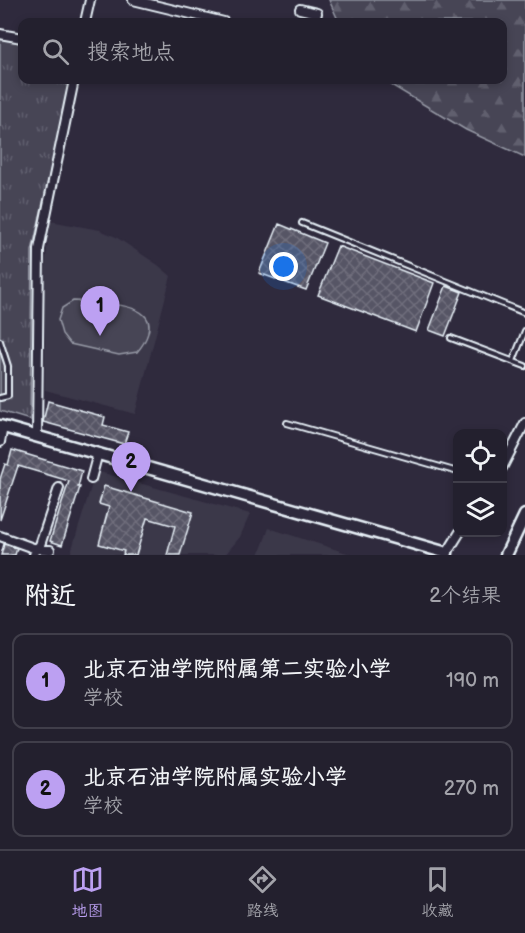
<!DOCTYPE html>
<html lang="zh">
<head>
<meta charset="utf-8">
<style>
  body { margin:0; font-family:"Balsamiq Sans","LXGW WenKai TC",sans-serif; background:#2b2836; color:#f1f3f6 }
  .controls { position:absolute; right:18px; bottom:18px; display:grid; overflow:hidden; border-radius:12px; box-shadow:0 3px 9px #0003 }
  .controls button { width:54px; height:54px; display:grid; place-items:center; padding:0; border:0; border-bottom:2px solid #403e4a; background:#23202e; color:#f1f3f6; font:30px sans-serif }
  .you { position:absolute; left:284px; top:267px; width:21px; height:21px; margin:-15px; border:4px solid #fff; border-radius:50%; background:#1a73e8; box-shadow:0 0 0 9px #1a73e833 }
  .badge { display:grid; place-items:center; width:39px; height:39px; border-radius:50%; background:#bca0f2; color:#111; font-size:20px; font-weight:700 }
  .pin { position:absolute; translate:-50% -50px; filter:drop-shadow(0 2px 3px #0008) }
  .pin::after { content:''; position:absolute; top:32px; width:21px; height:18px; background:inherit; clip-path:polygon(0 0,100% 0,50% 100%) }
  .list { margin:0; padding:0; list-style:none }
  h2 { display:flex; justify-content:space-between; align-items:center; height:78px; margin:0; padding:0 24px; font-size:26px }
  h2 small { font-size:20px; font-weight:400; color:#a3a3aa }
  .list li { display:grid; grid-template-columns:39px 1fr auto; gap:18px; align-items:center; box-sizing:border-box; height:96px; margin:0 12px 12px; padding:0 12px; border:2px solid #403e4a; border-radius:12px }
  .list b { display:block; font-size:22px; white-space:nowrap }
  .list p { margin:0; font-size:20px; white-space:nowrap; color:#a3a3aa }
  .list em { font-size:20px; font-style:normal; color:#a3a3aa }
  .icon { flex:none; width:33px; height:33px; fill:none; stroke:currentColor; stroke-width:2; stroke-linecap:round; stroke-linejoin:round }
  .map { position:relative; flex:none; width:525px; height:555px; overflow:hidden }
  .search { position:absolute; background:#23202e; box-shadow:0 3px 9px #0003; left:18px; right:18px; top:18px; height:66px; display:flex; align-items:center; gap:15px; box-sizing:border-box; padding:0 21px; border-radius:12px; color:#a3a3aa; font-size:22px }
  .sheet { height:294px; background:#23202e }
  nav { display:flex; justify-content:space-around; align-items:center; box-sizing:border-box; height:84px; border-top:2px solid #403e4a; background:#23202e; font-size:16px; color:#a3a3aa }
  nav a { display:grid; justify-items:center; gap:3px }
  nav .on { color:#bca0f2 }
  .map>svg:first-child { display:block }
  .built { fill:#3b3749 }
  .grass { fill:url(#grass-tufts); stroke:#979aa6; stroke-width:1.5 }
  .forest { fill:url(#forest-firs); stroke:#979aa6; stroke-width:1.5 }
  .pitch { fill:#464455; stroke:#979aa6; stroke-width:1.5 }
  .building { fill:url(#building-cross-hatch); stroke:#e8f1f8; stroke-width:1.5 }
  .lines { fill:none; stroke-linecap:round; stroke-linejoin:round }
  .lane-casing { stroke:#e8f1f8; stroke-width:8 }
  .street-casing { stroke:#e8f1f8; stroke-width:12 }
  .secondary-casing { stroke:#e8f1f8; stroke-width:15 }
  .lane { stroke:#2f2a3d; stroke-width:4 }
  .street { stroke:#2f2a3d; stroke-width:8 }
  .secondary { stroke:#2f2a3d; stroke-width:10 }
</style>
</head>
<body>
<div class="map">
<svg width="525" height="555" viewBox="0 0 525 555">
  <defs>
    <pattern id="grass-tufts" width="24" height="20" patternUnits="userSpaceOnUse" patternTransform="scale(1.5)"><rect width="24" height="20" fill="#464455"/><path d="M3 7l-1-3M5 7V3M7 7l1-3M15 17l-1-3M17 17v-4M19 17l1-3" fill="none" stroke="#615f6e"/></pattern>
    <pattern id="forest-firs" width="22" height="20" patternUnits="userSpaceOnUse" patternTransform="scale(1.5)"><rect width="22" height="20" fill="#464455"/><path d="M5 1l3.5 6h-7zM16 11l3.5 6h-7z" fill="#615f6e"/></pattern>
    <pattern id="building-cross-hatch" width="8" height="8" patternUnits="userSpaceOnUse" patternTransform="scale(1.5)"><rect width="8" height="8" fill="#575565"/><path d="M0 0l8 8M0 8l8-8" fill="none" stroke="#6f6e7c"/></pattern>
  </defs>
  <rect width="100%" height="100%" fill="#2f2a3d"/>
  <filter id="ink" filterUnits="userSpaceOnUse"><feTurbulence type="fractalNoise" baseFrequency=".0167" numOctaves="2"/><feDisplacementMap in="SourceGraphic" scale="12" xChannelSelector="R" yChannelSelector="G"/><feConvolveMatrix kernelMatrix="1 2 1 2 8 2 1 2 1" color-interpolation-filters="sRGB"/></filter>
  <g filter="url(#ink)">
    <path class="built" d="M 50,221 L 100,230 L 116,237 L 158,265 L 171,276 L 135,414 L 45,390 L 45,267 Z
      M 96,471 L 250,514 L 240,537 L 225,555 L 70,555 Z
      M 269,528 L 353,555 L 259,555 Z"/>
    <path class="grass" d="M 0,32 L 22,42 L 22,80 L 71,80 L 32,251 L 30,420 L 0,411 Z"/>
    <path class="forest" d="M 329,0 L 525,0 L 525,157 L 466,130 L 388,83 L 387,80 L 502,80 L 502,22 L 339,22 Z"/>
    <path class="pitch" d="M 73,301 C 89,301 131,303 143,314 C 156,324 145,343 137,352 L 119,355 L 70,344 L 62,334 L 58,320 L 62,308 Z"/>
    <path class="building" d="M 279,224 L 325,243 L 306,290 L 259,273 Z
      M 338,246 L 434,283 L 416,332 L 318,295 Z
      M 446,286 L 462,292 L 445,336 L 429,330 Z
      M 48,401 L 105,417 L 103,425 L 128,432 L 124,444 L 43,422 Z
      M 12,450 L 82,471 L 78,487 L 80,487 L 62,545 L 50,541 L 69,481 L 18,466 L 0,520 L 0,479 L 5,464 L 8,465 Z
      M 104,486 L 193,512 L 180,555 L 167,555 L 175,526 L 147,518 L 136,555 L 123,555 L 124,551 L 99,544 L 109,507 L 99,504 Z
      M 4,544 L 17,548 L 15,555 L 1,555 Z"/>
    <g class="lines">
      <g class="lane-casing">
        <path id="lane" d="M 302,223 L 525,313
          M 451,338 L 525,366
          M 0,341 L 8,366 L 8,396 L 0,398
          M 513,361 L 525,331
          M 287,423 L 458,472"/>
      </g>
      <g class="street-casing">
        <path id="street" d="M 133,0 L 224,22
          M 300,9 L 317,13 L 315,22
          M 85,22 L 90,0
          M 0,34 L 22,38
          M 37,436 L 39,249 L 74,80
          M 0,442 L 3,427
          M 502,468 L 525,423
          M 91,479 L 98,453
          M 0,536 L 36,549 L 50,550
          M 447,553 L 460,532
          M 34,555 L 36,549 L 40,545 L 59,488"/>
      </g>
      <g class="secondary-casing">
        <path id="secondary" d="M 0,426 L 447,553 L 446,555
          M 506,555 L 525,515"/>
      </g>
      <use href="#lane" class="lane"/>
      <use href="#street" class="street"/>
      <use href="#secondary" class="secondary"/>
    </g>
  </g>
</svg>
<div class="controls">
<button><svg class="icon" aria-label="locate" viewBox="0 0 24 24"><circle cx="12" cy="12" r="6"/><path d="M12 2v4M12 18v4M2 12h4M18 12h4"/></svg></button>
<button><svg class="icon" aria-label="layers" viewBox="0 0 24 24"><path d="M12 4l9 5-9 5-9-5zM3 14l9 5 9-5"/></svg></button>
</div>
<div class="you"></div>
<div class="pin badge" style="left:100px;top:336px">1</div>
<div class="pin badge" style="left:131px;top:492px">2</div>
<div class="search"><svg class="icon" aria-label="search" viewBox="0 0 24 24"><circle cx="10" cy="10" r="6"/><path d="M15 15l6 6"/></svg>搜索地点</div>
</div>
<section class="sheet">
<h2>附近<small>2个结果</small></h2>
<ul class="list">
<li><span class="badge">1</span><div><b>北京石油学院附属第二实验小学</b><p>学校</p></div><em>190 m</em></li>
<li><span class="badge">2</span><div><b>北京石油学院附属实验小学</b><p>学校</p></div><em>270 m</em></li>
</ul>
</section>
<nav>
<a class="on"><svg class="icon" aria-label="map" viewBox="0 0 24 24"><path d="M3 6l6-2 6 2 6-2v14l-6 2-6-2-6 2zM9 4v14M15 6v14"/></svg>地图</a>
<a><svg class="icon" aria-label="directions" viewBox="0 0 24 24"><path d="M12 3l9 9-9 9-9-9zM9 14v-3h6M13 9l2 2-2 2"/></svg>路线</a>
<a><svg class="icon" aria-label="saved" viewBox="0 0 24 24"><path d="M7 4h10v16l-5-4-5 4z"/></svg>收藏</a>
</nav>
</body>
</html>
